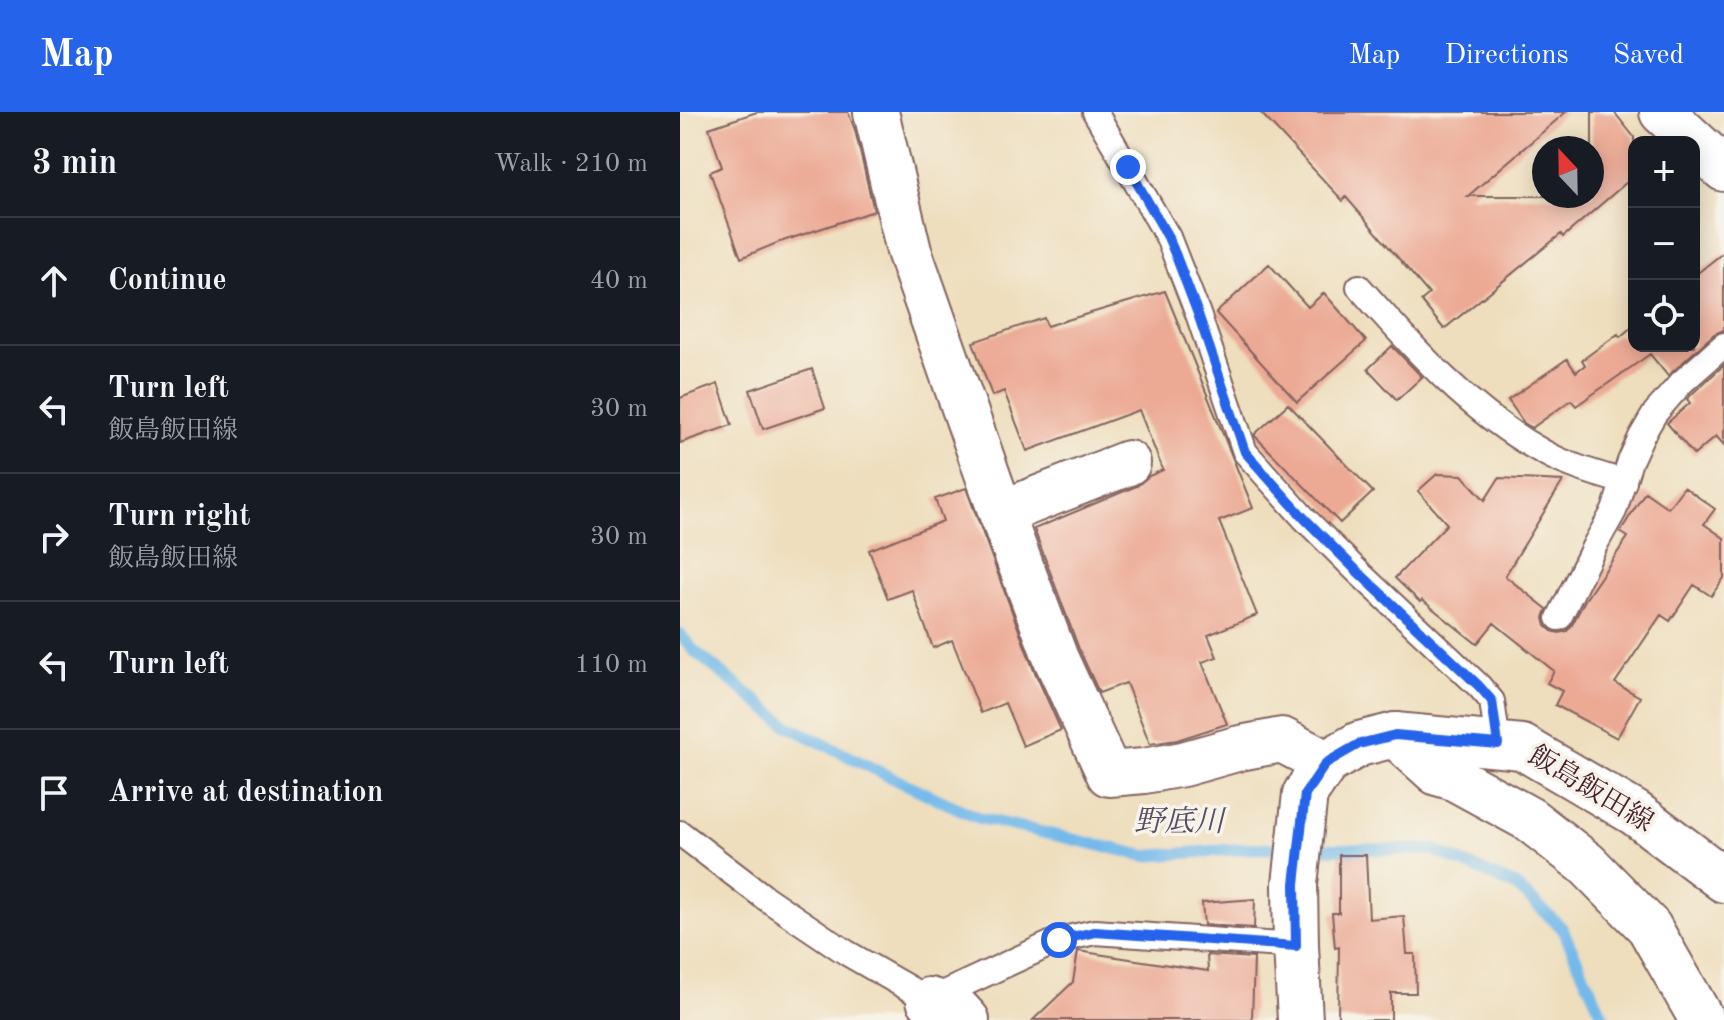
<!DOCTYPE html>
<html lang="en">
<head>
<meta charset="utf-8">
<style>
  body { margin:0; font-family:"Old Standard TT","Noto Serif JP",serif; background:#242831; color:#f1f3f6 }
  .controls { position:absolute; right:24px; top:24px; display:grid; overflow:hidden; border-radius:16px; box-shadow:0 4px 20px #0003 }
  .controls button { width:72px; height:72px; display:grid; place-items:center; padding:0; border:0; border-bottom:2px solid #363941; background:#171b24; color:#f1f3f6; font:40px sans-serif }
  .compass { position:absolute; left:852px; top:24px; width:72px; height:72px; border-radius:50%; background:#171b24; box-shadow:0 4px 20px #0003; rotate:338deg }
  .stop { position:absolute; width:24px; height:24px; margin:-18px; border:6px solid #2563eb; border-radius:50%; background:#fff }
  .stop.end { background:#2563eb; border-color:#fff; box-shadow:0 2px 8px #0008 }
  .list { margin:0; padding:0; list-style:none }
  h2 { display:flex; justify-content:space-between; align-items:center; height:104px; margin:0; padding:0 32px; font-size:34px }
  h2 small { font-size:26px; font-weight:400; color:#9ea1a6 }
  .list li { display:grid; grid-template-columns:52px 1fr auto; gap:24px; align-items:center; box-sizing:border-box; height:128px; padding:0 32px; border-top:2px solid #363941 }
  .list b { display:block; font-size:30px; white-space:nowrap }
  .list p { margin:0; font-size:26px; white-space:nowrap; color:#9ea1a6 }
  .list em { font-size:26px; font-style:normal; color:#9ea1a6 }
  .icon { flex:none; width:44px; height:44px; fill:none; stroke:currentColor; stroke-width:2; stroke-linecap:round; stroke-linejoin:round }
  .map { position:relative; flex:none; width:1044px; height:908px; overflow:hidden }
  header { display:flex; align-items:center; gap:48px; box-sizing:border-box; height:112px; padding:0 40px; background:#2563eb; color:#fff }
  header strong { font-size:38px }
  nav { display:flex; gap:44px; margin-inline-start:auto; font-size:28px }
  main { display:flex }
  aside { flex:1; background:#171b24 }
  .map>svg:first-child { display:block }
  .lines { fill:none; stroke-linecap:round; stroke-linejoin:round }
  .stream { stroke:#73b9ea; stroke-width:12 }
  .building { fill:#ecaa95 }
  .lane-casing { stroke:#83625e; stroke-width:28 }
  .street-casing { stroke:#83625e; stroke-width:48 }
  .primary-casing { stroke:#83625e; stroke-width:48 }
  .lane { stroke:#fff; stroke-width:24 }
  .street { stroke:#fff; stroke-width:44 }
  .primary { stroke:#fff; stroke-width:44 }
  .route { stroke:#2563eb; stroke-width:10 }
  .labels { text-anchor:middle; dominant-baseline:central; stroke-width:7; stroke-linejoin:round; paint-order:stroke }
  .street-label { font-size:28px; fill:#4a1f2b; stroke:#f7f3e8 }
  .water-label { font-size:30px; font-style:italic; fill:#564d64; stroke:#f7f3e8 }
</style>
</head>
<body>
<header>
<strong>Map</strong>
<nav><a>Map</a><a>Directions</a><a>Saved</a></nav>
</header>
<main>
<aside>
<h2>3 min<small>Walk · 210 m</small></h2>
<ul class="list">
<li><svg class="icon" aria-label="ahead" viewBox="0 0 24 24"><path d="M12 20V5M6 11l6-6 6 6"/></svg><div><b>Continue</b></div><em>40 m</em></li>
<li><svg class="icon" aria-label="left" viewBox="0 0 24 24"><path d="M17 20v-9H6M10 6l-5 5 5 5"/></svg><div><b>Turn left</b><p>飯島飯田線</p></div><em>30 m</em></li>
<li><svg class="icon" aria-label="right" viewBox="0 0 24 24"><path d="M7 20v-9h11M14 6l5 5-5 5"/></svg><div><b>Turn right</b><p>飯島飯田線</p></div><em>30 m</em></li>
<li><svg class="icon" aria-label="left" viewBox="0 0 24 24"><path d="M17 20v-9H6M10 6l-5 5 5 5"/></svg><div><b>Turn left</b></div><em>110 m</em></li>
<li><svg class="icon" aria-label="arrive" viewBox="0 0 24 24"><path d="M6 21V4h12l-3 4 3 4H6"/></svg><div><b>Arrive at destination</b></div></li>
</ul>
</aside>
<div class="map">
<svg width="1044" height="908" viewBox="0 0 1044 908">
  <rect width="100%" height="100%" fill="#f7f3e8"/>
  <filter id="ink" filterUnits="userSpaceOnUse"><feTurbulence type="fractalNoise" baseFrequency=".0125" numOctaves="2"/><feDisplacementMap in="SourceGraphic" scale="16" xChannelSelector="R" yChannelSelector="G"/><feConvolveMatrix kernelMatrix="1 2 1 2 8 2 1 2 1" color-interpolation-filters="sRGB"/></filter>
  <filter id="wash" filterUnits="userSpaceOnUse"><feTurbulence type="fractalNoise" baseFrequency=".006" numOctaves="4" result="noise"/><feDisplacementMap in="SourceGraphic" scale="32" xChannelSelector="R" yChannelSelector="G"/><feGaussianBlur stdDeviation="1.8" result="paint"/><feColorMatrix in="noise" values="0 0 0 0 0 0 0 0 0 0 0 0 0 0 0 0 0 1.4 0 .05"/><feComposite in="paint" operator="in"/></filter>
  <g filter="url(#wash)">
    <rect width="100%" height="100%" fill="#eedebd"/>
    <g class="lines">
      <path class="stream" d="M 0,522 L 14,539 L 108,614 L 204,662 L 299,706 L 466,744 L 575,736 L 754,738 L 836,774 L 882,816 L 925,908"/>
    </g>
    <g id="blocks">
      <path class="building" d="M 77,0 L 168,0 L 175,18 L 194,99 L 97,131 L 61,146 L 30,60 L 42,55 L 29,16 Z
        M 580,0 L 886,0 L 788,84 L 912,84 L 912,0 L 934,0 L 954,25 L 954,64 L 883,125 L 881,122 L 764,217 L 741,189 L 749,182 L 666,85 L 663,89 Z
        M 1044,140 L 1044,218 L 1034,222 L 988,264 L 970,242 L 896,294 L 891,288 L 852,316 L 844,311 L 828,288 L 887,247 L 896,260 L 905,253 L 902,248 L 938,222 L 940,225 L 954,213 L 954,234 L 1014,234 L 1014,164 Z
        M 589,152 L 628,195 L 644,181 L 686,229 L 617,290 L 536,201 Z
        M 485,179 L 573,396 L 539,409 L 577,503 L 528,523 L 537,545 L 522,550 L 547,612 L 497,628 L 470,632 L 446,571 L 419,581 L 399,537 L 354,417 L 457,374 L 469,364 L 483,358 L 459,298 L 347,339 L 324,279 L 312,284 L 293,230 L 364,206 L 367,214 Z
        M 712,234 L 742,265 L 717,288 L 688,257 Z
        M 1044,253 L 1044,333 L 1036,324 L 1014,343 L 987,311 L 1010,291 L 1007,287 L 1013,281 Z
        M 132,257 L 145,296 L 83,317 L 70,278 Z
        M 38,272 L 52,313 L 0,331 L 0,286 Z
        M 608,292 L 693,380 L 660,411 L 575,324 L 575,322 Z
        M 757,362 L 782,363 L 805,388 L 819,366 L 883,369 L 825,464 L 867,497 L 864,506 L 866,514 L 872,519 L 879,521 L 887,519 L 892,513 L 905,488 L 948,425 L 940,420 L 965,380 L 988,396 L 1004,375 L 1035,397 L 1024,412 L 1044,426 L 1044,466 L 1031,484 L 1014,473 L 990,509 L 981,503 L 935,571 L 960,585 L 937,626 L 875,593 L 882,579 L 867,571 L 874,559 L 814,511 L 797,532 L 742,488 L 740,490 L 715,466 L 767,412 L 738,379 Z
        M 286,376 L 353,556 L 381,618 L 343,634 L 325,591 L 301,601 L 272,528 L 253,536 L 232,478 L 208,487 L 189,438 L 263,409 L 255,387 Z
        M 659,743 L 686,743 L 689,807 L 724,804 L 727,842 L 735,842 L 736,881 L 711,881 L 711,908 L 658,908 L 659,835 L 655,836 L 652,801 L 659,801 Z
        M 575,787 L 574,816 L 524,813 L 522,791 Z
        M 398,839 L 528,859 L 527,843 L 574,846 L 572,908 L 353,908 L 393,870 Z"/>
    </g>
  </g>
  <g filter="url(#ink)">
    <use href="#blocks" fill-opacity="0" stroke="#83625e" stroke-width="2"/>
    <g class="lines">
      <g class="lane-casing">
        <path id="lane" d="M 415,0 L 488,125 L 518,202 L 565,340 L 624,406 L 677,459 L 799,574 L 812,589 L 818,632
          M 679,175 C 734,237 790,300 863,340 C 888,354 917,362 944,370
          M 879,506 L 916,431 L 934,399 L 950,349 L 961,325 L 975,301 L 1002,270 L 1044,233
          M 0,721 L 84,785 L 167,841 L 249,888 L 379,828 L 415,820 L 616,834"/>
      </g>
      <g class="street-casing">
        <path id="street" d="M 196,0 L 229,139 L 321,401 L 376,547 L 429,662 L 464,659 L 503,652 L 560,636 L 602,628 L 646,651
          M 982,0 L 1044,57
          M 321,401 L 448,351
          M 715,623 L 757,661 L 774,666 L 849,707 L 907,752 L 969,815 L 1022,908
          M 249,888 L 276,896 L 287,908"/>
      </g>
      <g class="primary-casing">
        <path id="primary" d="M 620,908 L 616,834 L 615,772 L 625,682 L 646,651 L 679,632 L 715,623 L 842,635 L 955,701 L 1044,768"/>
      </g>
      <use href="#lane" class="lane"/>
      <use href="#street" class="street"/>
      <use href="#primary" class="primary"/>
    </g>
  </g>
  <g class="lines" filter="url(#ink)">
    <path class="route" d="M 379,828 L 415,820 L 616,834 L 615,772 L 625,682 L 646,651 L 679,632 L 715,623 L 818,632 L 812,589 L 799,574 L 677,459 L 624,406 L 565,340 L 518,202 L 496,144 L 488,125 L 448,55"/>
  </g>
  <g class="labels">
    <g class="street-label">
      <text transform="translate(910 678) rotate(31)">飯島飯田線</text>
    </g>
    <g class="water-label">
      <text x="499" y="711">野底川</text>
    </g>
  </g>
</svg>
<div class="controls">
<button>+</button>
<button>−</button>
<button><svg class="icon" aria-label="locate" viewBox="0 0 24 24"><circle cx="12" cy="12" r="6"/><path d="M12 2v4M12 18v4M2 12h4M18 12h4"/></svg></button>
</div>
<svg class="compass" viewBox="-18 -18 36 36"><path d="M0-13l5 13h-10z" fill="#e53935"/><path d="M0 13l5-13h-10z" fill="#9ea1a6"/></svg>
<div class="stop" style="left:379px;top:828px"></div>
<div class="stop end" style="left:448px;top:55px"></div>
</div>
</main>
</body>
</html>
